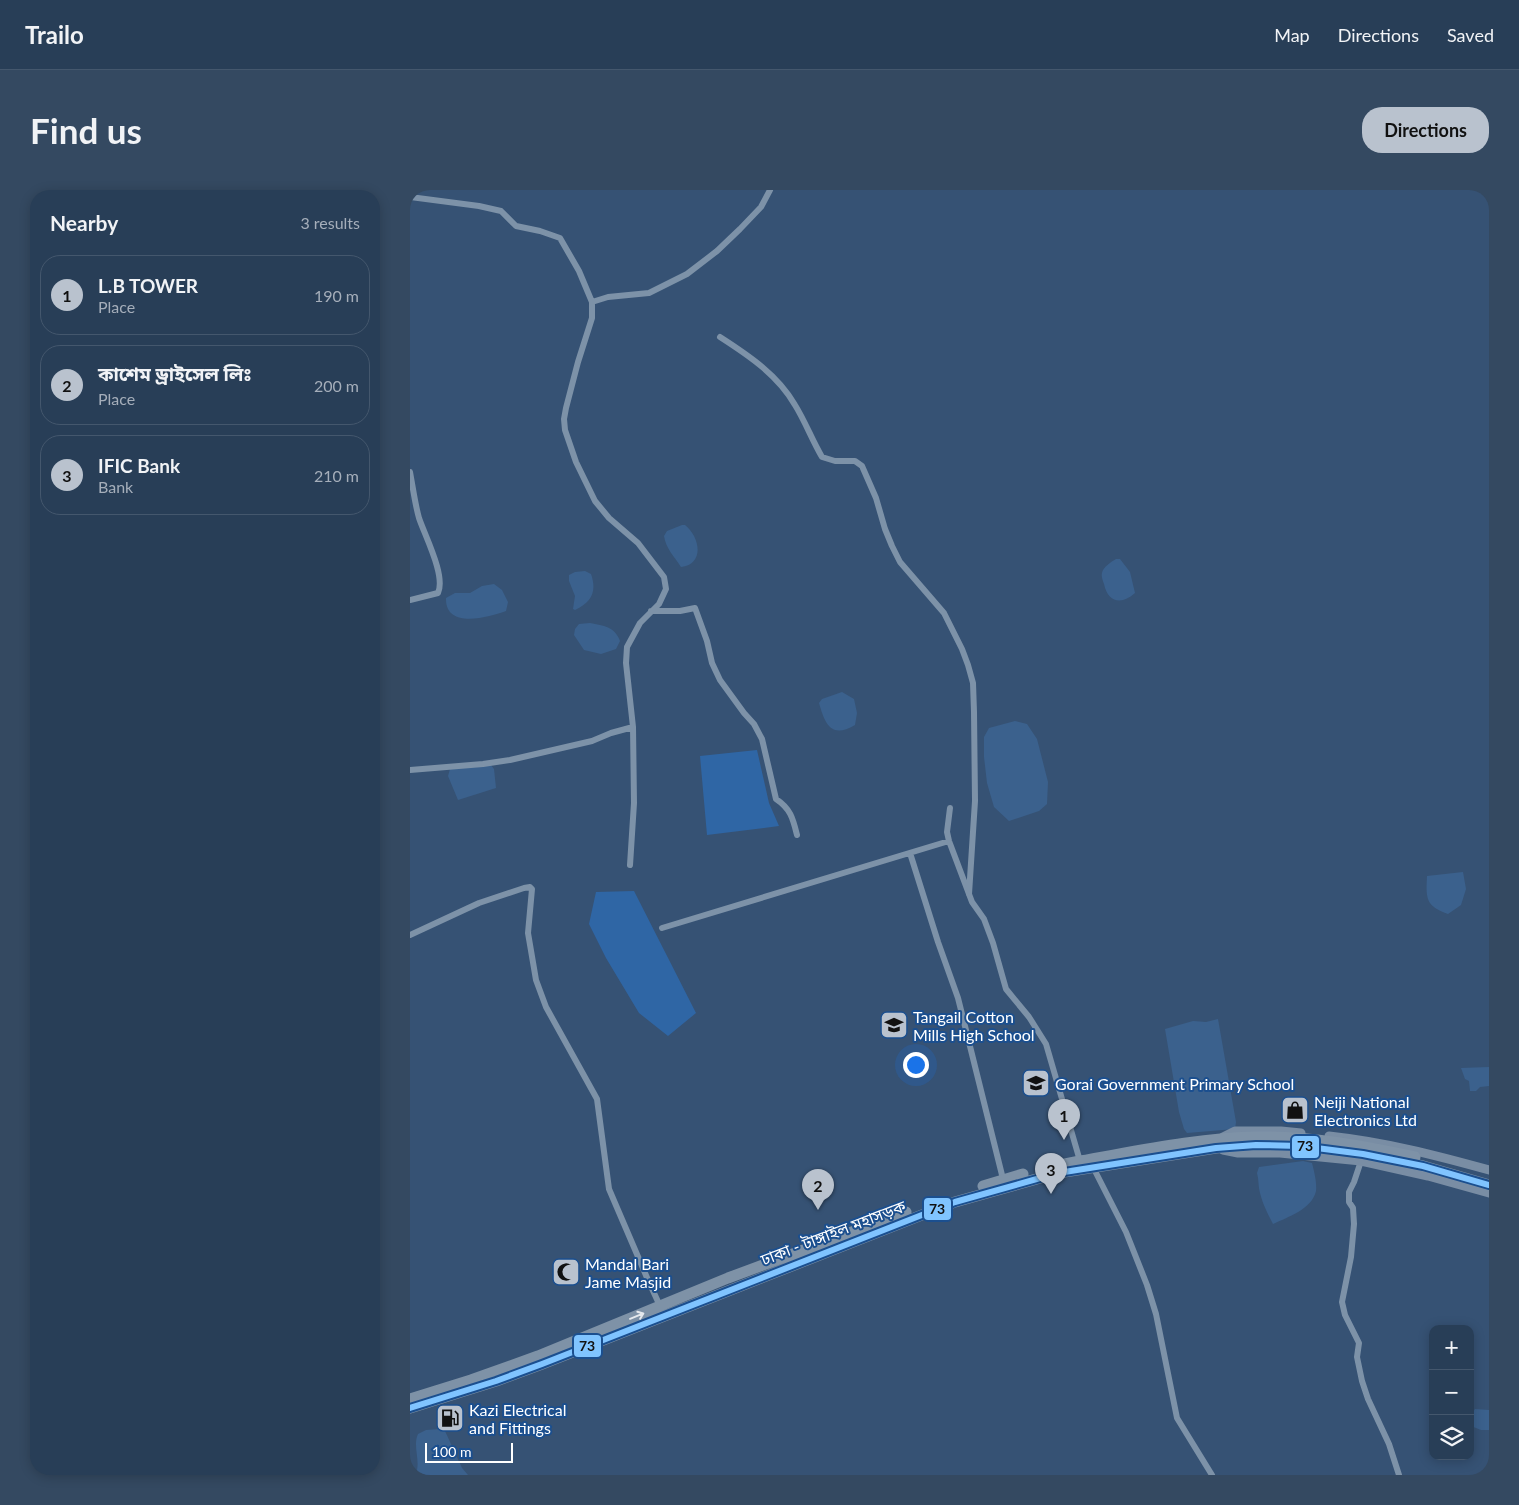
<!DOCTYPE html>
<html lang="en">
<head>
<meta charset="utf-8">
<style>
  body { margin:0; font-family:Lato,"Noto Sans Bengali",sans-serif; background:#344961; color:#f1f3f6 }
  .controls { position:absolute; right:15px; bottom:15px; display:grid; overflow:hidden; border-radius:10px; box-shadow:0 2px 12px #0003 }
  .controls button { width:45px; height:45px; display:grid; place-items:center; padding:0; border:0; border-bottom:1px solid #44576d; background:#283e57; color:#f1f3f6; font:25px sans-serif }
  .scale { position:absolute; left:15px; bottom:12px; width:88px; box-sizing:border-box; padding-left:5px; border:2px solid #fff; border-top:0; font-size:14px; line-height:18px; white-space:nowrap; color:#fff; -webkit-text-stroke:4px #1b4f8f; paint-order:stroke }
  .you { position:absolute; left:505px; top:874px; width:18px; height:18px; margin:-12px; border:4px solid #fff; border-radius:50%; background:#1a73e8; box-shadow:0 0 0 8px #1a73e833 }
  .badge { display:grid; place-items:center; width:32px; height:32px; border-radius:50%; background:#b9c2ce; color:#111; font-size:16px; font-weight:700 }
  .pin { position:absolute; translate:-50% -41px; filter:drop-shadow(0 1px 2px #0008) }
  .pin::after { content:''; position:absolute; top:26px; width:18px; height:15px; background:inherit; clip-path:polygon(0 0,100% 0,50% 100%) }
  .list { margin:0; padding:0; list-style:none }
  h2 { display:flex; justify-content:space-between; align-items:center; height:65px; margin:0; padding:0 20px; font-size:21px }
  h2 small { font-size:16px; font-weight:400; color:#a5aeba }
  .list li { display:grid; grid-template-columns:32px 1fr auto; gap:15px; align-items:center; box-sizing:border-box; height:80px; margin:0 10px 10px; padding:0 10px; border:1px solid #44576d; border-radius:20px }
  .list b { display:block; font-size:19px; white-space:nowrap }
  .list p { margin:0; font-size:16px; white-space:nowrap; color:#a5aeba }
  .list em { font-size:16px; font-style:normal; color:#a5aeba }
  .icon { flex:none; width:28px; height:28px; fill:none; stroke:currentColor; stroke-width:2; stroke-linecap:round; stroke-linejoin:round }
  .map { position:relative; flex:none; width:1079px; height:1285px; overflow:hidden; border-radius:20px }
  header { display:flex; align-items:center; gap:30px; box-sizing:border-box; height:70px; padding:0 25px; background:#283e57; border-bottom:1px solid #44576d }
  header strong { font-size:24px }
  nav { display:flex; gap:28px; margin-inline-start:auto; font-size:18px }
  .intro { display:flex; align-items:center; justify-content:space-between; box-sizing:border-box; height:120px; padding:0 30px }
  h1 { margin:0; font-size:35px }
  .button { padding:12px 22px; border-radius:20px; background:#b9c2ce; color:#111; font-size:18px; font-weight:700 }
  main { display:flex; gap:30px; padding:0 30px }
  aside { flex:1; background:#283e57; border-radius:20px; box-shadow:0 2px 12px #0003 }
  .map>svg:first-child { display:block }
  .park { fill:#2f66a5 }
  .water { fill:#3b618d }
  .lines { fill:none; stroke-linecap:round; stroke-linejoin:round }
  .street { stroke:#7d92a8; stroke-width:6 }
  .secondary { stroke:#798da4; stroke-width:9 }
  .highway { stroke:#7e92a7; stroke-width:11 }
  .bus-1-casing { stroke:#1b4f8f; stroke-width:10 }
  .bus-1 { stroke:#80c4ff; stroke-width:6 }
  .oneway { stroke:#e5e9ed }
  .labels { text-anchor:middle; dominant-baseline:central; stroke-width:4; stroke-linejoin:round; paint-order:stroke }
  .poi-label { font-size:16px; fill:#fff; stroke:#1b4f8f; text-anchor:start }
  .street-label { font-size:16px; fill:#fff; stroke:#1b4f8f }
  .line-badge { stroke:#1b4f8f; stroke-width:2 }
  .pale-badge-label { font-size:14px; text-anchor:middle; font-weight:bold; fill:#111 }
</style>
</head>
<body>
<header>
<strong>Trailo</strong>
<nav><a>Map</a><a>Directions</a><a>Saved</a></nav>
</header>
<div class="intro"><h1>Find us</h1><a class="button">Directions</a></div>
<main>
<aside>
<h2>Nearby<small>3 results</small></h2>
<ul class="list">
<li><span class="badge">1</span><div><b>L.B TOWER</b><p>Place</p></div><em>190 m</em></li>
<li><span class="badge">2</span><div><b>কাশেম ড্রাইসেল লিঃ</b><p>Place</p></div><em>200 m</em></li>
<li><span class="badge">3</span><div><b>IFIC Bank</b><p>Bank</p></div><em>210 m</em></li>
</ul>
</aside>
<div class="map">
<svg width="1079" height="1285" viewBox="0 0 1079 1285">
  <rect width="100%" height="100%" fill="#365274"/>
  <path class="park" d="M 347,560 L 359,613 L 369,636 L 297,645 L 290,566 Z
    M 224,701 L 286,823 L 258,846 L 229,823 L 196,768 L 179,734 L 186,702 Z"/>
  <path class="water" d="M 272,335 L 275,335 C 290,347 295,374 271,377 C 264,366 256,359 254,346 L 257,341 Z
    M 706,369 L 710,369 L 720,382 L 725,403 C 712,415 698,413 694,394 C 693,391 691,386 692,383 C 693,377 701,372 706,369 Z
    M 175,381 L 181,384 C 187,401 182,412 165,420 L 163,419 L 165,406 L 159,391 L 159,385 L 165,382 Z
    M 84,394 L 92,400 L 98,412 L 96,421 C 79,427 35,440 36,408 L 45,403 L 60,403 L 72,396 Z
    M 180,433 C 194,436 204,436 210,451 L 206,459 L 191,464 L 174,460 L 164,445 L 165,439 L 169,434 Z
    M 432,502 L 444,509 L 447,523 L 445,535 C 421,549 415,534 409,513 L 412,509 Z
    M 605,531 L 617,534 L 627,549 L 638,592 L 637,614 L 629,621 L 599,631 L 584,617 L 577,593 L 574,567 L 574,547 L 579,538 Z
    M 80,574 L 84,579 L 86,598 L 48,610 L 38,586 L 40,579 Z
    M 1053,682 L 1056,699 L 1051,715 L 1038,724 C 1015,716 1016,708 1017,686 Z
    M 808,829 L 826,932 L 825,939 L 777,943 L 774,939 L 769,922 L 755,839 L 783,831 L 796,832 Z
    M 1079,877 L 1079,896 L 1070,897 L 1066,901 L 1060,901 L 1059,891 L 1055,889 L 1051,878 Z
    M 893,971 L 902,973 C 904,981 907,992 906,1001 C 902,1019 878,1027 863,1034 C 858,1024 853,1015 850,1003 C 848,996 849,990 847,983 L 849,977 Z
    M 1065,1219 L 1079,1220 L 1079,1240 L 1071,1240 L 1061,1236 L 1060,1226 Z
    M 30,1239 L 35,1241 L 52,1278 L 58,1285 L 5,1285 C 12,1273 2,1257 8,1244 L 16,1240 Z"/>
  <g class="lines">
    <path class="street" d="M 0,7 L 69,16 L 91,21 L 106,36 L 130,41 L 150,48 L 169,81 L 182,112 L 182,128 L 168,172 L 156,218 L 154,229 L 155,240 L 166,272 L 185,311 L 199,328 L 228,353 L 254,387 L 256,399 L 249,414 L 230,433 L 217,457 L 216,473 L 223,537 L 224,613 L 220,675
      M 182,112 L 198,107 L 239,103 L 277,84 L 307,61 L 330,39 L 351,17 L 360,0
      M 310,147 C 338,165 368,185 385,215 C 395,231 402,250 412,267 L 425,271 L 445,271 L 452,276 L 466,308 L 475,339 L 482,356 L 490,372 L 534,423 L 552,459 L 558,475 L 563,493 L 564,522 L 565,611 L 559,704
      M 0,282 C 3,298 5,314 9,328 C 15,346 36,386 28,403 L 0,410
      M 241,421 L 270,421 L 285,418 L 297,451 L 302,473 L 310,490 L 334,523 L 344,534 L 352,549 L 366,609 C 381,619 383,629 387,645
      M 0,580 L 73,574 L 100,570 L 182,551 L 201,543 L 223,537
      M 540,618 L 537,642 L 539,651 L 562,712 L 574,729 L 583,753 L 596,799 L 619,827 L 636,854 L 670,971
      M 500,663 L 528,752 L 548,808 L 593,989
      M 252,738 L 539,651
      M 0,745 L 69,713 L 114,698 L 120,697 L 122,699 L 118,743 L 126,790 L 136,817 L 187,909 L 199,999 L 238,1090 L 250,1116
      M 951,971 L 944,992 L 939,1002 L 939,1012 L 943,1018 L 944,1034 L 941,1067 L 932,1112 L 935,1125 L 949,1153 L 947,1167 L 952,1191 L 958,1209 L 979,1254 L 989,1285
      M 683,977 L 716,1042 L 737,1095 L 746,1124 L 767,1228 L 802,1285"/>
    <path class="secondary" d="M 919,946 C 974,952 1025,965 1079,980
      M 813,947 L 825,941 L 871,941 L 891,943
      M 813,960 L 828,963 L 870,963 L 951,971 L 1018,986 L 1079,1003"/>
    <path class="highway" d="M 650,975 L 670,971 C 728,961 788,948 847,947 C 901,946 953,956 1005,967
      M 573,996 L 613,984
      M 0,1209 L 61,1190 L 128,1166 L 318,1088 L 496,1022
      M 0,1218 L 86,1191 L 132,1174 L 545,1012 L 648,983 L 806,958 L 846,955 L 891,956 L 953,964 L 1013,976 L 1079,995"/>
    <g class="bus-1-casing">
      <path id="bus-1" d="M 0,1218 L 86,1191 L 132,1174 L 545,1012 L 648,983 L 806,958 L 846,955 L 891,956 L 953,964 L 1013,976 L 1079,995"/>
    </g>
    <use href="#bus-1" class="bus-1"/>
  </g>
  <defs><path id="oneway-shaft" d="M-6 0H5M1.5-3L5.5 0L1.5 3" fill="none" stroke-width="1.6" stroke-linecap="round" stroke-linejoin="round" transform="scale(1.25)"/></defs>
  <use class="oneway" href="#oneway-shaft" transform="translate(227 1126) rotate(-22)"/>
  <defs>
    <g id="school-square" transform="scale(1.4375)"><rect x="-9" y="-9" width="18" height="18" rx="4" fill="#b9c2ce" stroke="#1b4f8f"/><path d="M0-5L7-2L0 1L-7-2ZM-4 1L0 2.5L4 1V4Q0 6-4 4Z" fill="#111"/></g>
    <g id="shop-square" transform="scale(1.4375)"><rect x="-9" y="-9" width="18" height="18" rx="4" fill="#b9c2ce" stroke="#1b4f8f"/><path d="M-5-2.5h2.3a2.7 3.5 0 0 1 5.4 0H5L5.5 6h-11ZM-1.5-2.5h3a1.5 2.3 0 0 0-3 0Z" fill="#111"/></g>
    <g id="mosque-square" transform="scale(1.4375)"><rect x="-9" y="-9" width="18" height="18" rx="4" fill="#b9c2ce" stroke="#1b4f8f"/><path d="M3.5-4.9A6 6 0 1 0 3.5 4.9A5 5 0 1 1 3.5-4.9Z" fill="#111"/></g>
    <g id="fuel-square" transform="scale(1.4375)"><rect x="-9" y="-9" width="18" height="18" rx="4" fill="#b9c2ce" stroke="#1b4f8f"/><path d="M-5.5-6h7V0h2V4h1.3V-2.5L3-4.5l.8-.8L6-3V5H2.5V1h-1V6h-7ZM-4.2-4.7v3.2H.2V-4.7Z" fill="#111"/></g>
  </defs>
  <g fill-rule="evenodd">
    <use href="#school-square" x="484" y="835"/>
    <use href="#school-square" x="626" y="893"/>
    <use href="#shop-square" x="885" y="920"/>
    <use href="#mosque-square" x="156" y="1082"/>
    <use href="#fuel-square" x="40" y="1228"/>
  </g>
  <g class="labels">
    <g class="poi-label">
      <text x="503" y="826">Tangail Cotton<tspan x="503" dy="18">Mills High School</tspan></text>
      <text x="645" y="893">Gorai Government Primary School</text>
      <text x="904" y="911">Neiji National<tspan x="904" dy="18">Electronics Ltd</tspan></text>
      <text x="175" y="1073">Mandal Bari<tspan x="175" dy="18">Jame Masjid</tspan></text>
      <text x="59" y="1219">Kazi Electrical<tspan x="59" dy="18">and Fittings</tspan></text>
    </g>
    <g class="street-label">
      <text transform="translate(423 1042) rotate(-21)">ঢাকা - টাঙ্গাইল মহাসড়ক</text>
    </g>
  </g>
  <g class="line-badge">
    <rect x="881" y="945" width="29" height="24" rx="5" fill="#80c4ff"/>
    <rect x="513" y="1007" width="29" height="24" rx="5" fill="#80c4ff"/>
    <rect x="163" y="1144" width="29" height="24" rx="5" fill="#80c4ff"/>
  </g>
  <g class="pale-badge-label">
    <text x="895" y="961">73</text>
    <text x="527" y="1024">73</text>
    <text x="177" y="1161">73</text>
  </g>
</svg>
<div class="controls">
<button>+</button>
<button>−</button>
<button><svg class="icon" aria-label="layers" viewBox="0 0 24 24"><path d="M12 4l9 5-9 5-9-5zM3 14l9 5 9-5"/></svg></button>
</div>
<div class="scale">100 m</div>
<div class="you"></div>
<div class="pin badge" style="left:654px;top:950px">1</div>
<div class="pin badge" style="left:408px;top:1020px">2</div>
<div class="pin badge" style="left:641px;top:1004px">3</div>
</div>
</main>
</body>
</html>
